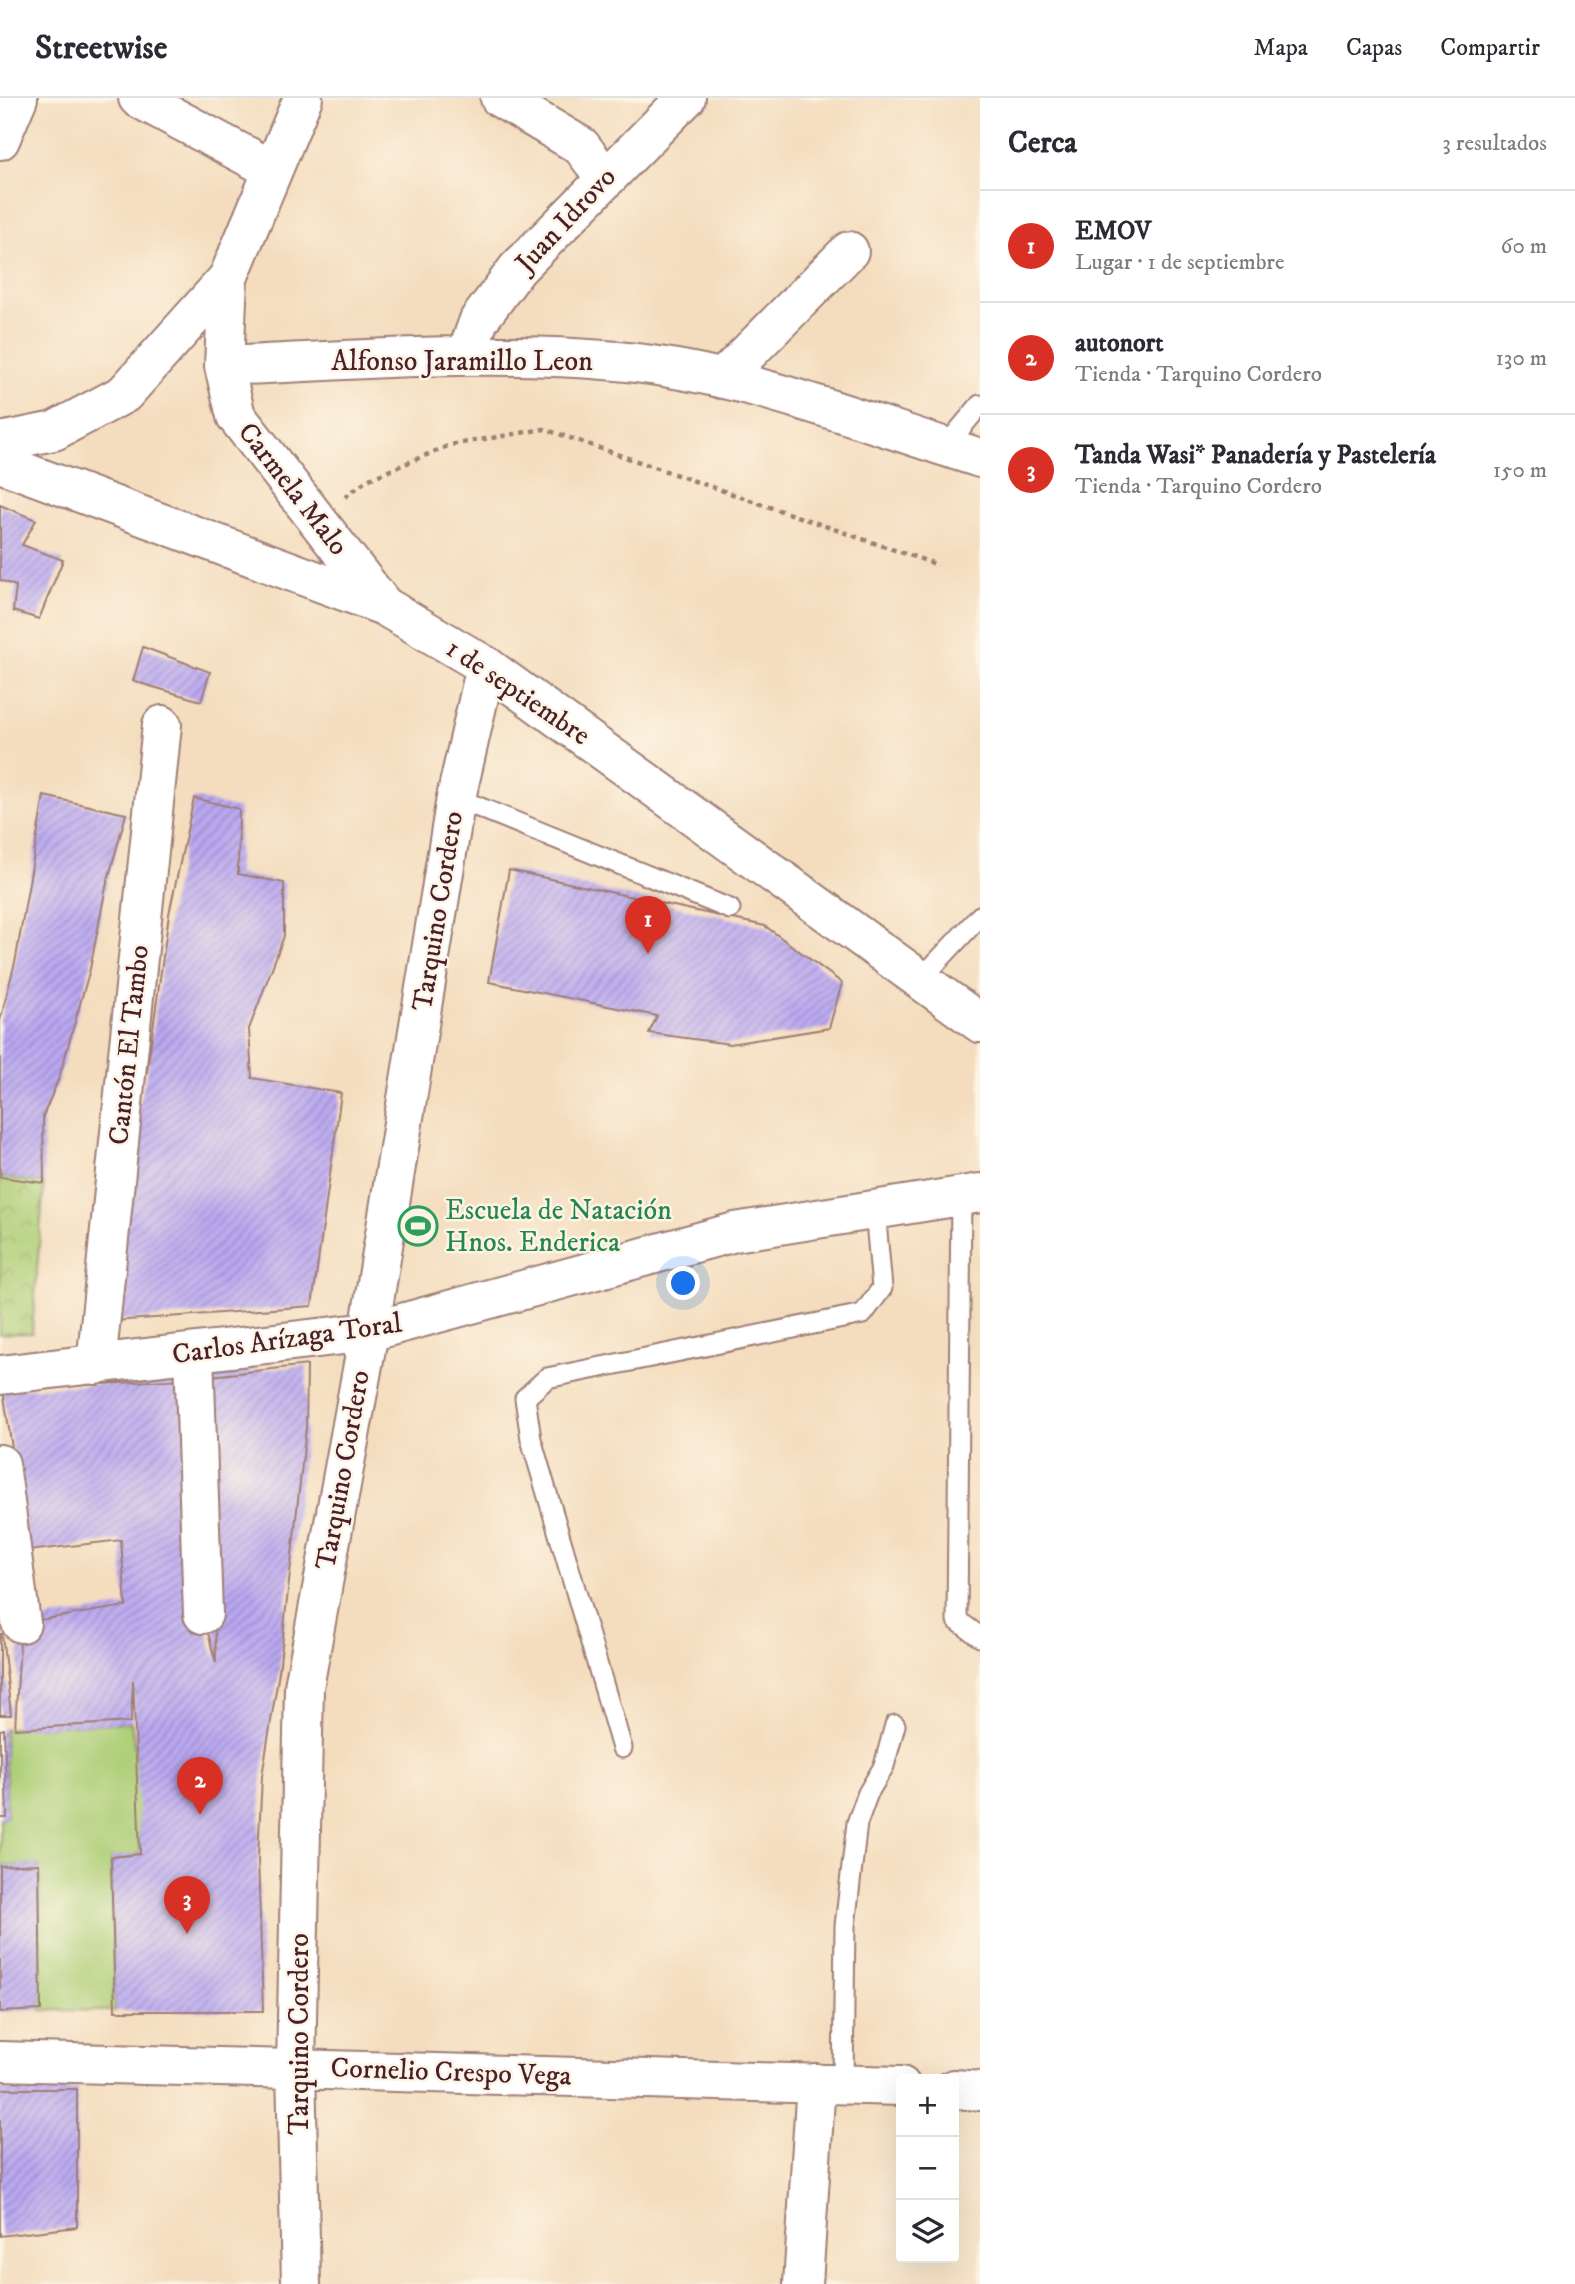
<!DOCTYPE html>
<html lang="es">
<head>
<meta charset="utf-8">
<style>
  body { margin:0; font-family:"IM FELL DW Pica",serif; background:#f7f7f7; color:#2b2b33 }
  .controls { position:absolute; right:21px; bottom:21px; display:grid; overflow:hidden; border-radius:7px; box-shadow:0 7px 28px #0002 }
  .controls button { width:63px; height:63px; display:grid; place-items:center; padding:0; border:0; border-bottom:2px solid #e1e1e2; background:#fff; color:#2b2b33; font:35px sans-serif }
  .you { position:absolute; left:684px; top:1186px; width:24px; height:24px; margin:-18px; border:5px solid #fff; border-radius:50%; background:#1a73e8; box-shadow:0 0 0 10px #1a73e833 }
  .badge { display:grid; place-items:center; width:46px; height:46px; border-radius:50%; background:#d93025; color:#fff; font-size:23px; font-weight:700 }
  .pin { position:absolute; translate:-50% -58px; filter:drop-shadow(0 2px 4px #0008) }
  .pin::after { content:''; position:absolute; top:37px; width:24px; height:21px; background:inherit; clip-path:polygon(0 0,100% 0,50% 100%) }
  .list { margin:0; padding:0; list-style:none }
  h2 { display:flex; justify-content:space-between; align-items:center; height:91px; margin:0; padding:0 28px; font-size:30px }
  h2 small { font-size:23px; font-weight:400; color:#7c7c81 }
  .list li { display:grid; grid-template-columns:46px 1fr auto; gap:21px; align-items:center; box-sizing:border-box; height:112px; padding:0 28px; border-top:2px solid #e1e1e2 }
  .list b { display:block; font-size:26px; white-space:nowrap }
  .list p { margin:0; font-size:23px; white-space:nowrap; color:#7c7c81 }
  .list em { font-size:23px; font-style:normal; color:#7c7c81 }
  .icon { flex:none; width:38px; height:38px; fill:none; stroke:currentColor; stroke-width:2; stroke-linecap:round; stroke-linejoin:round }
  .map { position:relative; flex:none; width:980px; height:2186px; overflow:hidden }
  header { display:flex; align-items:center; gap:42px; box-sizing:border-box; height:98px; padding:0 35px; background:#fff; border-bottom:2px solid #e1e1e2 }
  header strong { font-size:33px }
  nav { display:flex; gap:38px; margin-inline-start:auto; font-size:24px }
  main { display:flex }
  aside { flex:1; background:#fff }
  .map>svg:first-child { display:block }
  .green { fill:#afcf78; stroke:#7c7752; stroke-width:2 }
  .park { fill:url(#park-crowns); stroke:#7c7752; stroke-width:2 }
  .building { fill:url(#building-hatch) }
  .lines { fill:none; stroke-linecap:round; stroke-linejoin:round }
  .lane-casing { stroke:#9f7e74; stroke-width:23 }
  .street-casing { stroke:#9f7e74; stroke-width:42 }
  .secondary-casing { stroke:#9f7e74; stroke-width:42 }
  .path { stroke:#9f7e74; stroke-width:4.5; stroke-dasharray:5 5; stroke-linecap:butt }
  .lane { stroke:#fff; stroke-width:19 }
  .street { stroke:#fff; stroke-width:38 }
  .secondary { stroke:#fff; stroke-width:38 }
  .labels { text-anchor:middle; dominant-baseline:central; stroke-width:5; stroke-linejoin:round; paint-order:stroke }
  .street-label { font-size:28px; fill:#4a1f2b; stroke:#fcf5e5 }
  .leisure-label { font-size:28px; fill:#27864d; stroke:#fcf5e5; text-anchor:start }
</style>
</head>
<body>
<header>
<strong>Streetwise</strong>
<nav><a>Mapa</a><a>Capas</a><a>Compartir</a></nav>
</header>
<main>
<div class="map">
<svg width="980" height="2186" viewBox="0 0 980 2186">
  <defs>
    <pattern id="park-crowns" width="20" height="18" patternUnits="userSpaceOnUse" patternTransform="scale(1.75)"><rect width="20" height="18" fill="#afcf78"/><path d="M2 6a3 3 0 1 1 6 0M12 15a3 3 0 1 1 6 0" fill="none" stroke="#98b168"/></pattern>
    <pattern id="building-hatch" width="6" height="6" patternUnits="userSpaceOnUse" patternTransform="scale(1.75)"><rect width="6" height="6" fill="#baa8f1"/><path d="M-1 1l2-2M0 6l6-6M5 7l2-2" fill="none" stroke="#9988c3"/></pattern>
  </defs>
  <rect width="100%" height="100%" fill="#fcf5e5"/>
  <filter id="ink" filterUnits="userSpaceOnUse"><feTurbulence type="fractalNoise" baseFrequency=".0143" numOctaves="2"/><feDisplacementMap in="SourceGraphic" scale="14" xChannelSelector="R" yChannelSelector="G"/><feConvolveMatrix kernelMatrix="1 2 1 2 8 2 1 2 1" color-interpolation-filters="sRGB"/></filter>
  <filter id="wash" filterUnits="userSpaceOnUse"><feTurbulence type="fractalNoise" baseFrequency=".00686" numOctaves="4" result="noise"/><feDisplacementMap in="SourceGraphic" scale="28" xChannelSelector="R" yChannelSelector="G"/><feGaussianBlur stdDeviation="1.57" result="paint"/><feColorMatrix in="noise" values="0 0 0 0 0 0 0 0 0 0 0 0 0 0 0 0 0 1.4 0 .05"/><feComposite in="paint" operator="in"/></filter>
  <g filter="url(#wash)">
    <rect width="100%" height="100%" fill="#f4ddbe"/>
    <path class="green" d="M 131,1624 L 139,1678 L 140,1756 L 111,1760 L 115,1913 L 41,1912 L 39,1767 L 0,1768 L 0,1720 L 7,1719 L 4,1631 Z"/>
    <path class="park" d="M 0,1079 L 44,1085 L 32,1235 L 0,1236 Z"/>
    <g id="blocks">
      <path class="building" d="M 0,407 L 36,422 L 22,447 L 63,462 L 39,521 L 13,513 L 16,488 L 0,482 Z
        M 143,549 L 210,574 L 201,603 L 133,583 Z
        M 44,698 L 126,716 L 106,789 L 90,871 L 59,980 L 43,1018 L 44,1085 L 0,1079 L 0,923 L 16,860 Z
        M 194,700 L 239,711 L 238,776 L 284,785 L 284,838 L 249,931 L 252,980 L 341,995 L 312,1208 L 115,1223 L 138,1012 L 147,974 L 169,816 Z
        M 509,772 L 765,828 L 842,885 L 829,930 L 730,946 L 649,935 L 657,918 L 489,884 Z
        M 307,1267 L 306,1330 L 279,1574 L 262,1678 L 258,1758 L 263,1913 L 115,1913 L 111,1759 L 140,1756 L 133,1582 L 131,1624 L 15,1631 L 21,1525 L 126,1508 L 121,1442 L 28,1453 L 3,1292 L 184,1281 L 203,1516 L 216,1565 L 212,1387 L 203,1279 Z
        M 0,1536 L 2,1536 L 11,1617 L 0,1617 Z
        M 4,1631 L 7,1720 L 0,1720 L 0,1632 Z
        M 39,1766 L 41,1912 L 0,1914 L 0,1768 Z
        M 0,1991 L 77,1991 L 77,2129 L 0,2138 Z"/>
    </g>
  </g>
  <g filter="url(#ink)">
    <use href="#blocks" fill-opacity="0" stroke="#9f7e74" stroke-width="2"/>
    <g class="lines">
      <g class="lane-casing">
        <path id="lane" d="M 945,349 L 980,307
          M 456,700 L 730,811
          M 920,882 L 980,818
          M 961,1098 L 957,1522 L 980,1539
          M 622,1650 L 531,1341 L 525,1300 L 547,1280 L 863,1216 L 882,1190 L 875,1112
          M 843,1984 L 845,1828 L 857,1725 L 868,1695 L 884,1668 L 895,1627"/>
      </g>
      <g class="street-casing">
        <path id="street" d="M 138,0 L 273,72
          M 500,0 L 581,48 L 605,80
          M 0,42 L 18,0
          M 228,180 L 224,268 L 236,318 L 384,508
          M 466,257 L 479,222 L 517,171 L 686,0
          M 224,268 C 355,262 486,251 617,263 C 741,274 861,323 980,360
          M 722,281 L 849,153
          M 0,344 L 54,333 L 124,296 L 228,180 L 303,0
          M 194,1255 L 203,1516
          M 96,1267 L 162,627
          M 0,1277 L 369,1234 L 735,1134 L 980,1095
          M 0,1366 L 21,1525
          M 0,1963 L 901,1988
          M 954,1991 L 980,1993
          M 301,2186 L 296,1969 L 304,1589 L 369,1234 L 456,700 L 486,568
          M 803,2186 L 816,1985"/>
      </g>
      <g class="secondary-casing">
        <path id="secondary" d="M 0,365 L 384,508 L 486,568 L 980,925"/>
      </g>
      <path class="path" d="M 345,399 L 367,382 L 450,347 L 544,331 L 938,467"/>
      <use href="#lane" class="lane"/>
      <use href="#street" class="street"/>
      <use href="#secondary" class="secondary"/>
    </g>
  </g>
  <defs>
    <g id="stadium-ring" transform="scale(2.0125)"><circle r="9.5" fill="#fcf5e5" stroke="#2e9e5b" stroke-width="1.5"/><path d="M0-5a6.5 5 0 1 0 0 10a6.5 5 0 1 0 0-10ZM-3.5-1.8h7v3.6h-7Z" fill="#2e9e5b"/></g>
  </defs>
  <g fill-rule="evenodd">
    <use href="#stadium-ring" x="418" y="1128"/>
  </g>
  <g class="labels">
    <g class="street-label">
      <text transform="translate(566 122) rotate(-47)">Juan Idrovo</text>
      <text x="462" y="263">Alfonso Jaramillo Leon</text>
      <text transform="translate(293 391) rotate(52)">Carmela Malo</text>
      <text transform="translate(518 594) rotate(34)">1 de septiembre</text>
      <text transform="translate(438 813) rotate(-81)">Tarquino Cordero</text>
      <text transform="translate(129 947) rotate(-84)">Cantón El Tambo</text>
      <text transform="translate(287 1241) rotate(-8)">Carlos Arízaga Toral</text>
      <text transform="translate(343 1372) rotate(-80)">Tarquino Cordero</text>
      <text transform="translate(299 1936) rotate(-90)">Tarquino Cordero</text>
      <text transform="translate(451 1974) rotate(2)">Cornelio Crespo Vega</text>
    </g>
    <g class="leisure-label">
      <text x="445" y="1112">Escuela de Natación<tspan x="445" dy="32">Hnos. Enderica</tspan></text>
    </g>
  </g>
</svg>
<div class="controls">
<button>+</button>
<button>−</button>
<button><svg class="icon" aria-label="layers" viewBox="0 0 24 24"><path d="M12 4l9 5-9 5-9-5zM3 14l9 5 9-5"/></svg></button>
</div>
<div class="you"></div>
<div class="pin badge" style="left:648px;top:856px">1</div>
<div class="pin badge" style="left:200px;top:1717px">2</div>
<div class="pin badge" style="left:187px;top:1836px">3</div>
</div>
<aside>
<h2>Cerca<small>3 resultados</small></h2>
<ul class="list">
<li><span class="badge">1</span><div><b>EMOV</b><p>Lugar · 1 de septiembre</p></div><em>60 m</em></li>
<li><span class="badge">2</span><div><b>autonort</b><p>Tienda · Tarquino Cordero</p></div><em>130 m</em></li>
<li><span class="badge">3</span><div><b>Tanda Wasi* Panadería y Pastelería</b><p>Tienda · Tarquino Cordero</p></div><em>150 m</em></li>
</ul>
</aside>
</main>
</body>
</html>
